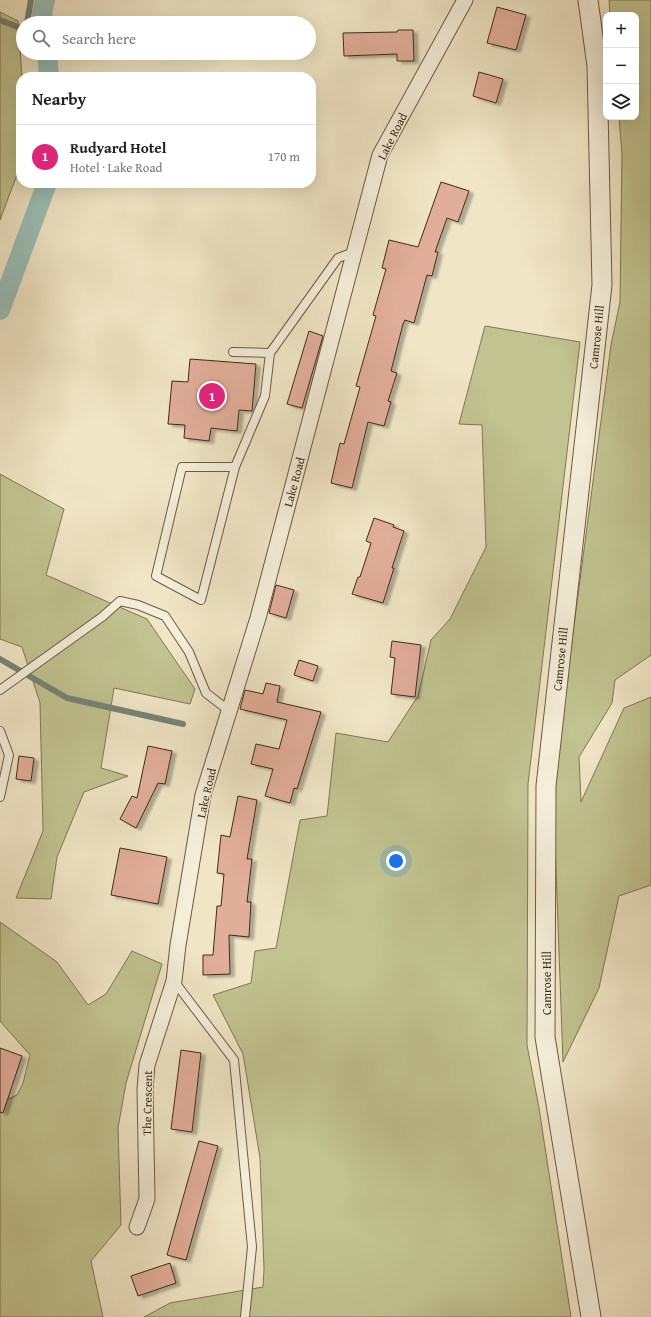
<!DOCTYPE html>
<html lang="en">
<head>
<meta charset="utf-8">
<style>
  body { margin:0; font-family:"Gentium Book Plus",serif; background:#f2f2f2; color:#202124 }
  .controls { position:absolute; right:12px; top:12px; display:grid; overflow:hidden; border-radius:8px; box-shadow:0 4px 16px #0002 }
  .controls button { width:36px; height:36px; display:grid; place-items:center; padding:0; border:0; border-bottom:1px solid #e0e0e0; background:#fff; color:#202124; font:20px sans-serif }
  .you { position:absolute; left:396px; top:861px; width:14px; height:14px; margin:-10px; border:3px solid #fff; border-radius:50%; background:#1a73e8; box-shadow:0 0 0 6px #1a73e833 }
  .badge { display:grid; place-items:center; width:26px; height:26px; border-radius:50%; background:#db2777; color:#fff; font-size:13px; font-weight:700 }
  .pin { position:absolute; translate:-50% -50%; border:2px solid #fff; box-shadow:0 1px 4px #0006 }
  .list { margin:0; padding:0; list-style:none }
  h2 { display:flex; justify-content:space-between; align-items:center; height:52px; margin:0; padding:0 16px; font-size:17px }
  h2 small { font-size:13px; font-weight:400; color:#757577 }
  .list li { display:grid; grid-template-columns:26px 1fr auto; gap:12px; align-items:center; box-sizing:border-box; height:64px; padding:0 16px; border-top:1px solid #e0e0e0 }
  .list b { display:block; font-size:15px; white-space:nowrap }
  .list p { margin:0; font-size:13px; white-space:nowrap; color:#757577 }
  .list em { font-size:13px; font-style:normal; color:#757577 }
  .icon { flex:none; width:22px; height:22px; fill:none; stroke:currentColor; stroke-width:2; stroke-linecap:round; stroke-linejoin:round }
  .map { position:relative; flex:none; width:651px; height:1317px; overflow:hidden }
  .search { position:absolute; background:#fff; box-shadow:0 4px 16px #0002; left:16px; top:16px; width:300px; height:44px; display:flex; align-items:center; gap:10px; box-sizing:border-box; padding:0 14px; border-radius:22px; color:#757577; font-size:15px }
  .panel { position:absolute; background:#fff; box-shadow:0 4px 16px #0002; left:16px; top:72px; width:300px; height:116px; border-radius:16px }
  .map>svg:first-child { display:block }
  .green { fill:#c1c390; stroke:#817753 }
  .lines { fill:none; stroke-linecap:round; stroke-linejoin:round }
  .stream { stroke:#768477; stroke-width:6 }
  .canal { stroke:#9abfb7; stroke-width:20 }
  .building { fill:#e1ae9a; stroke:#412b16; filter:url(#shadow) }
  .service-casing { stroke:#6d5a42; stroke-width:10 }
  .minor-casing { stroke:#6d5a42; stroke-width:17 }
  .tertiary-casing { stroke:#6d5a42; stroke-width:21 }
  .service { stroke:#f5efda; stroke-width:8 }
  .minor { stroke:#f5efda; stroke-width:15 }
  .tertiary { stroke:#f5efda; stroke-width:19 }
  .labels { text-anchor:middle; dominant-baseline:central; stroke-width:3; stroke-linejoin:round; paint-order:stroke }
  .street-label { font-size:12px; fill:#412b16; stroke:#f5efda }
</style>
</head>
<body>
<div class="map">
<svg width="651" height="1317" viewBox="0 0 651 1317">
  <defs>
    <filter id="shadow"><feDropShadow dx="4.5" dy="2.5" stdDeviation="1" flood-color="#0004"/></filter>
  </defs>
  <rect width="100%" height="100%" fill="#f0e6c6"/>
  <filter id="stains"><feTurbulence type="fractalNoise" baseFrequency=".005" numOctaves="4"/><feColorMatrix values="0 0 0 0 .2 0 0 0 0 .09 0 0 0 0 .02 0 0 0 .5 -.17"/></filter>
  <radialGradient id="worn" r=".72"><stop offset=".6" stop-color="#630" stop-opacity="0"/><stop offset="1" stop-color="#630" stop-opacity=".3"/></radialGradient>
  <path class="green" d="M 609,0 L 651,0 L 651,655 L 615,680 L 612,703 L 579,757 L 581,802 L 624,708 L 651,697 L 651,885 L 619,896 L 599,988 L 563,1062 L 553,785 L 611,345 L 620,302 L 622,154 L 619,117 L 636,117 L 636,15 L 610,15 Z
    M 0,12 L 18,21 L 22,77 L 21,164 L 0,220 Z
    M 485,326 L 580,342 L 528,784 L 527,1045 L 539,1108 L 571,1317 L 144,1317 L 170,1303 L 263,1287 L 264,1269 L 260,1158 L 243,1054 L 213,995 L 251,983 L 255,951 L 276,948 L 300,820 L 327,816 L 336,733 L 388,742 L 418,696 L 431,640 L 450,619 L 486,547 L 482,425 L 459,424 Z
    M 0,474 L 64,509 L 46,575 L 147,619 L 195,689 L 190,704 L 114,688 L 101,768 L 128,776 L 84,792 L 57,857 L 51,899 L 16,898 L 43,831 L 40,703 L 22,647 L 0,639 Z
    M 0,922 L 57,962 L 88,1005 L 106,994 L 132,951 L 162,964 L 126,1083 L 118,1128 L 121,1225 L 91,1261 L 103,1317 L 0,1317 L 0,1103 L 17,1095 L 23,1083 L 30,1055 L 0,1021 Z"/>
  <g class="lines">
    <path class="stream" d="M 0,20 L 23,29
      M 27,23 L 31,0
      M 0,659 L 67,698 L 183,724"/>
    <path class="canal" d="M 43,23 L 42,13 L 45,0
      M 47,53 L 49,77
      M 0,310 L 47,183"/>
  </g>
  <path class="building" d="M 497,7 L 526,15 L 516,50 L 487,43 Z
    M 398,30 L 413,30 L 414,61 L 397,61 L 397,54 L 344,56 L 343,33 L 397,32 Z
    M 479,72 L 503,79 L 496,103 L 473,96 Z
    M 441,182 L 469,191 L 458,222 L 447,218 L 435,252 L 438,252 L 432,276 L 427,275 L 414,323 L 405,320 L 403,324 L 391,371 L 397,373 L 388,401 L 391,402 L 384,426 L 368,422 L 352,488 L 331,483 L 340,443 L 344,444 L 360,387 L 356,386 L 376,316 L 373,315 L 386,269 L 382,268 L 389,240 L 418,247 Z
    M 309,331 L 323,336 L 302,408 L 287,404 Z
    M 190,359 L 256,364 L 252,411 L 239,410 L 237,431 L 211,428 L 209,441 L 184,438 L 185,425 L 168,424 L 172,381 L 188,382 Z
    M 374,518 L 394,525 L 393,527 L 404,531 L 392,568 L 394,568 L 383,603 L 352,594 L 358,577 L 360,577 L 371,543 L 366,541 Z
    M 276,585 L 294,590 L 286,618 L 269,613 Z
    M 392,641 L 421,645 L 415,697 L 391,694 L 395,658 L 390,657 Z
    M 299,660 L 318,666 L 313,681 L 294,675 Z
    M 266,683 L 280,686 L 277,702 L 321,712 L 297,789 L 294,788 L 290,803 L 265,796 L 273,769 L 251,764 L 256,744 L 279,749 L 287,720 L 240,709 L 245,690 L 263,694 Z
    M 148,746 L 172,751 L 165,784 L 158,783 L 136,828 L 120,819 L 132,796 L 137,798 Z
    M 19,756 L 34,758 L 31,781 L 16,779 Z
    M 238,796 L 257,800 L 247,859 L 252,859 L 247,902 L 251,902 L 249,937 L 229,935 L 230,974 L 203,975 L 203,955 L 213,955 L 217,906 L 221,906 L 224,874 L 217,873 L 221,835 L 230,837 Z
    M 120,848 L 167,857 L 158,904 L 111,895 Z
    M 0,1048 L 22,1056 L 3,1113 L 0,1112 Z
    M 181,1050 L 201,1053 L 192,1132 L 171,1129 Z
    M 199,1141 L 218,1146 L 186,1260 L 167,1255 Z
    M 170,1263 L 176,1283 L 138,1296 L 131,1276 Z"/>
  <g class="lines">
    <g class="service-casing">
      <path id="service" d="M 233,352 L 270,353 L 265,396 L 235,467 L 201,600 L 156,576 L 182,467 L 235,467
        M 270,353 L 338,258 L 354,252
        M 0,690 L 102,617 L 120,601 L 138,605 L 165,616 L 189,652 L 206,693 L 228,710
        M 0,731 L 9,755 L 0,797
        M 174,981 L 234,1060 L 252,1247 L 245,1317"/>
    </g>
    <g class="minor-casing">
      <path id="minor" d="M 137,1227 L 147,1199 L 145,1089 L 147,1065 L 174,981 L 178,945 L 203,795 L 258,618 L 380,155 L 465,0"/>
    </g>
    <g class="tertiary-casing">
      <path id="tertiary" d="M 588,0 L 597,66 L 602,285 L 546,786 L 545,1037 L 591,1317"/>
    </g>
    <use href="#service" class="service"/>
    <use href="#minor" class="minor"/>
    <use href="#tertiary" class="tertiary"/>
  </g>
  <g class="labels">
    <g class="street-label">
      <text transform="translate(392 136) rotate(-63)">Lake Road</text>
      <text transform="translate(596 337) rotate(-84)">Camrose Hill</text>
      <text transform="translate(294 482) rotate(-75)">Lake Road</text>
      <text transform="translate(560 659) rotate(-84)">Camrose Hill</text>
      <text transform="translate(206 793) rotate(-77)">Lake Road</text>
      <text transform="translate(546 983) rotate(-90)">Camrose Hill</text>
      <text transform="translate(147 1103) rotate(-89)">The Crescent</text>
    </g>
  </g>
  <rect width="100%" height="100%" filter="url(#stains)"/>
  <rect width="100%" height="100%" fill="url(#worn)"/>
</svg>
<div class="controls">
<button>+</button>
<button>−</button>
<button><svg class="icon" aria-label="layers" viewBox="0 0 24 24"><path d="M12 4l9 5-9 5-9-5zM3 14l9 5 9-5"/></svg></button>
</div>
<div class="you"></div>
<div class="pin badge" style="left:212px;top:396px">1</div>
<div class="search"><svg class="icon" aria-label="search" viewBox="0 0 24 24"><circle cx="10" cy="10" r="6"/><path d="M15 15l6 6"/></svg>Search here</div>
<section class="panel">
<h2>Nearby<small></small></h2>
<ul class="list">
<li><span class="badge">1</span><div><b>Rudyard Hotel</b><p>Hotel · Lake Road</p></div><em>170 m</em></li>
</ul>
</section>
</div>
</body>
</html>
